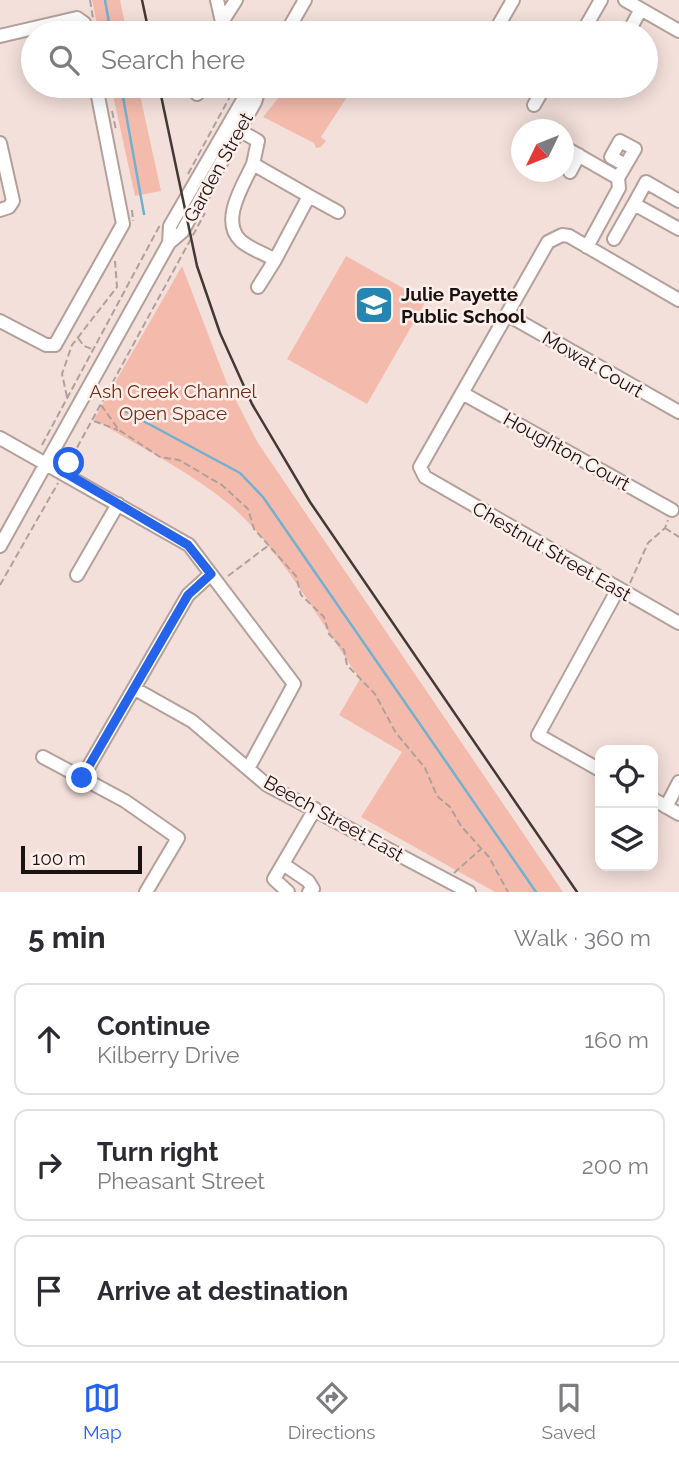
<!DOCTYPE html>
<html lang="en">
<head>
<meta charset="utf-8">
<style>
  body { margin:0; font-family:Raleway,sans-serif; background:#f2f2f3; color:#2b2b33 }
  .controls { position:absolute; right:21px; bottom:21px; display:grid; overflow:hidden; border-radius:14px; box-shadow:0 4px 18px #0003 }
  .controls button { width:63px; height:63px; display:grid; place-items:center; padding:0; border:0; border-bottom:2px solid #e1e1e2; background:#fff; color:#2b2b33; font:35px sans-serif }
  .compass { position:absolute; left:511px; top:119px; width:63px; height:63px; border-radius:50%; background:#fff; box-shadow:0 4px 18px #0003; rotate:227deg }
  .scale { position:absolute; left:21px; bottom:18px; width:121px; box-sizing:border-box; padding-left:7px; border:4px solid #191210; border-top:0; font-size:19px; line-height:24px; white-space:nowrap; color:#191210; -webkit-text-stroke:5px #ffefea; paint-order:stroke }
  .stop { position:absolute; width:21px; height:21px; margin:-16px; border:5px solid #2563eb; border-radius:50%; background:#fff }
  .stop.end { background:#2563eb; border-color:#fff; box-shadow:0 2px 7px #0008 }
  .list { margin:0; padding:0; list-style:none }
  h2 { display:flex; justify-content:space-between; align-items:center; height:91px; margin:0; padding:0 28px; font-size:30px }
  h2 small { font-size:23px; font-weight:400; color:#7c7c81 }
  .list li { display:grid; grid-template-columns:46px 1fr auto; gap:21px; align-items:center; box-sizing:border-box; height:112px; margin:0 14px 14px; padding:0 14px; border:2px solid #e1e1e2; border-radius:14px }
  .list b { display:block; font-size:26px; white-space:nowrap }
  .list p { margin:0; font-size:23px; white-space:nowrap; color:#7c7c81 }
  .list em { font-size:23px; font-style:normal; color:#7c7c81 }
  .icon { flex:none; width:38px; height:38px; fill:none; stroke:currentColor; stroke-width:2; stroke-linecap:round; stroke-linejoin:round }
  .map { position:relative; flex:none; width:679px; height:892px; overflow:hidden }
  .search { position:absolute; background:#fff; box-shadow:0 4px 18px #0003; left:21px; right:21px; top:21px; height:77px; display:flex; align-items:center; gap:18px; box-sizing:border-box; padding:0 24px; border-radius:38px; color:#7c7c81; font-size:26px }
  .sheet { height:469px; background:#fff }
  nav { display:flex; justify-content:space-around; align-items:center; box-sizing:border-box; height:98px; border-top:2px solid #e1e1e2; background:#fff; font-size:19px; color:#7c7c81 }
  nav a { display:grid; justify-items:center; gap:4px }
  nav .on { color:#2563eb }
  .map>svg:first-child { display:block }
  .green { fill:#f4bbad }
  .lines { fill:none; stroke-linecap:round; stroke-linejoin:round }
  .stream { stroke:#72b0d0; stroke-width:2.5 }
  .minor-casing { stroke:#b3a09b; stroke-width:16 }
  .path { stroke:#b0a09c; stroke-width:2; stroke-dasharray:7 3.5; stroke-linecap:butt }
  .minor { stroke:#fff; stroke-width:12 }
  .rail { stroke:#423936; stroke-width:2.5 }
  .route { stroke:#2563eb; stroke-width:9 }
  .labels { text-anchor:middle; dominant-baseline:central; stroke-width:5; stroke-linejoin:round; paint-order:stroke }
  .street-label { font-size:19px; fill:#191210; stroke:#ffefea }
  .poi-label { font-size:19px; font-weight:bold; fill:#191210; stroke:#ffefea; text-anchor:start }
  .park-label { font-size:19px; fill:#752b18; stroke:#ffefea }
</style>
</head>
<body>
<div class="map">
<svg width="679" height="892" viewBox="0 0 679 892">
  <rect width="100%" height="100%" fill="#f4e0db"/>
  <path class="green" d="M 92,0 L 120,0 L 127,33 L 99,33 Z
    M 111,86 L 138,86 L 161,191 L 135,196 Z
    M 288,86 L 329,86 L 349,94 L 321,137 L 326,141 L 321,147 L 316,148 L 314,143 L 263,117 Z
    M 346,256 L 426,301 L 367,404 L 287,359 Z
    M 182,266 L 226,381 L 258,443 L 563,892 L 495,892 L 361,817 L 402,752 L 339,715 L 360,679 C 323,626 290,566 245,519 C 206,479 142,449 94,419 Z"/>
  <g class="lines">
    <path class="stream" d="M 105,0 L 111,33
      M 121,86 L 144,214
      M 121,409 L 240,473 L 263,497 L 536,892"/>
    <g class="minor-casing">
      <path id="minor" d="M 217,0 L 222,22
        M 625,0 L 679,31
        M 215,33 L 236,0
        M 286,33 L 305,0
        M 494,33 L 513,0
        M 582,33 L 601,0
        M 628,33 L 641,9
        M 0,36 L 77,18 L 84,23 L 86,33
        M 196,86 L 197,94
        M 534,105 L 545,86
        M 236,112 C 234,132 242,131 258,141 L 253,164 L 309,196 L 275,260 C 264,253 250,249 241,241 C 219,221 244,184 253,164
        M 0,143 L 13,201 L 9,207 L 0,210
        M 564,147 L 618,178 L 619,188 L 587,247
        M 570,172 L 579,155
        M 618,178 L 635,149 L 620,141 L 611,157 L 625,165
        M 309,196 L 338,212
        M 679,201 L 646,182 L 634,204 L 679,229
        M 614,239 L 634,204
        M 169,243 L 170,226 L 251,86
        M 258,287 L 275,260
        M 679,300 L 569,236 L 562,235 L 548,242 L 420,467 L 425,477 L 679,623
        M 508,315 L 679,412
        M 0,321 L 46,345 L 55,345 L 123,224 L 96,86
        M 462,393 L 672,510
        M 0,438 L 189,545 L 294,684 L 249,767
        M 0,546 L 169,243 L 182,232 L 255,102 L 260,86
        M 77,575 L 118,504
        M 135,689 L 192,721 L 267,785 L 469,892
        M 43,757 L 125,801 L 178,838 L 146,892
        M 600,770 L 538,735 L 618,589
        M 82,778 L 188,595 L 211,574
        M 653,799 L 679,814
        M 666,807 L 679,782
        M 283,864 L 308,881 L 313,889 L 309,892
        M 288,892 L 274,879 L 315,809"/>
    </g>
    <path class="path" d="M 90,0 L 93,18
      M 268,97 L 274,86
      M 112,111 L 116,130
      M 188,174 L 233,91 L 225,86
      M 132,210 L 133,221
      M 78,338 L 84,346 L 92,349
      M 67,397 L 62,374 L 72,345 L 117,287 L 115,261
      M 101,405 L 119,430 L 160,457 L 179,460 L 222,485 L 248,509 L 254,529 L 296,576 L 301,595 L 324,617 L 329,634 L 344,650 L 347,665 L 375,694 L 396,733 L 425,768 L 437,796 L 450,807 L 461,826 L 489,857 L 508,892
      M 94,421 L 118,430
      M 42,445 L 160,225
      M 67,466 L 205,213
      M 665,528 L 679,537
      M 228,576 L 269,545
      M 630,583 L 648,543 L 665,528 L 668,520
      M 0,585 L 58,483
      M 454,873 L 481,849"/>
    <use href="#minor" class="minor"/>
    <path class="rail" d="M 142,0 L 149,33
      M 159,86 L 197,266 L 220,333 L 252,404 L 310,502 L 577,892"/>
  </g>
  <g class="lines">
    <path class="route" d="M 69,463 L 64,472 L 188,545 L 211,574 L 188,595 L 82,778"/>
  </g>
  <defs>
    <g id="school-square" transform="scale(2.0125)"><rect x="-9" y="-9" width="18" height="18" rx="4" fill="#2586b1" stroke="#ffefea"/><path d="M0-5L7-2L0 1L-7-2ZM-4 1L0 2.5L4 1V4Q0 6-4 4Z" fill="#fff"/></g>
  </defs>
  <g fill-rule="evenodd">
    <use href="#school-square" x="374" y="305"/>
  </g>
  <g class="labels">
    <g class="street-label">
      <text transform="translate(218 167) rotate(-61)">Garden Street</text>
      <text transform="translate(593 364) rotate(30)">Mowat Court</text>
      <text transform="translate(567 451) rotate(29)">Houghton Court</text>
      <text transform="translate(552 551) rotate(30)">Chestnut Street East</text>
      <text transform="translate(334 818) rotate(29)">Beech Street East</text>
    </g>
    <g class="poi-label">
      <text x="401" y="294">Julie Payette<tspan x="401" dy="22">Public School</tspan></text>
    </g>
    <g class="park-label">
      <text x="173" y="391">Ash Creek Channel<tspan x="173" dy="22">Open Space</tspan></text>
    </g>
  </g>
</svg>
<div class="controls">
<button><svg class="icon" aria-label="locate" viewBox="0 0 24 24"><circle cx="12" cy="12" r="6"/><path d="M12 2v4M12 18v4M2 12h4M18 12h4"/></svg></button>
<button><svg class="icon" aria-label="layers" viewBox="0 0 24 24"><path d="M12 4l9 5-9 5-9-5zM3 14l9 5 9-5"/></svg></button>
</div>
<svg class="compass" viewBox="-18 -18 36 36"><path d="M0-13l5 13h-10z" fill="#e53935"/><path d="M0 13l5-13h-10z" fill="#7c7c81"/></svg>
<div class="scale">100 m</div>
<div class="stop" style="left:69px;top:463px"></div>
<div class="stop end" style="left:82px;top:778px"></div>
<div class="search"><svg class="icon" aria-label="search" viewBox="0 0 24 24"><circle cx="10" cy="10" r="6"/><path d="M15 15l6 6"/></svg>Search here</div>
</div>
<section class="sheet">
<h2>5 min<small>Walk · 360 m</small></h2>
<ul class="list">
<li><svg class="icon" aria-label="ahead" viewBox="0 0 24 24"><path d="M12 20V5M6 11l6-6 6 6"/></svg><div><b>Continue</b><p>Kilberry Drive</p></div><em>160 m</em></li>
<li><svg class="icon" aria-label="right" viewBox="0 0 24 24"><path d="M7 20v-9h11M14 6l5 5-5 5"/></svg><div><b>Turn right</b><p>Pheasant Street</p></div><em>200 m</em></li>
<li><svg class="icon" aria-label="arrive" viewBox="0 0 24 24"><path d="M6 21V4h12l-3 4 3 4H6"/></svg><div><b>Arrive at destination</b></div></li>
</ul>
</section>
<nav>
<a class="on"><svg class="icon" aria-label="map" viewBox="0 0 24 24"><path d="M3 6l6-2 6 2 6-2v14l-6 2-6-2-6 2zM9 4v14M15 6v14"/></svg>Map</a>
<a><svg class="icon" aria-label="directions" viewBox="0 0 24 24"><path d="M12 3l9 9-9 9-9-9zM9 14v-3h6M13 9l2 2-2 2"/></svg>Directions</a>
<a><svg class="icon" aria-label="saved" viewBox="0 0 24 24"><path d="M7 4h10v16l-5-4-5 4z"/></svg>Saved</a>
</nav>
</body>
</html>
